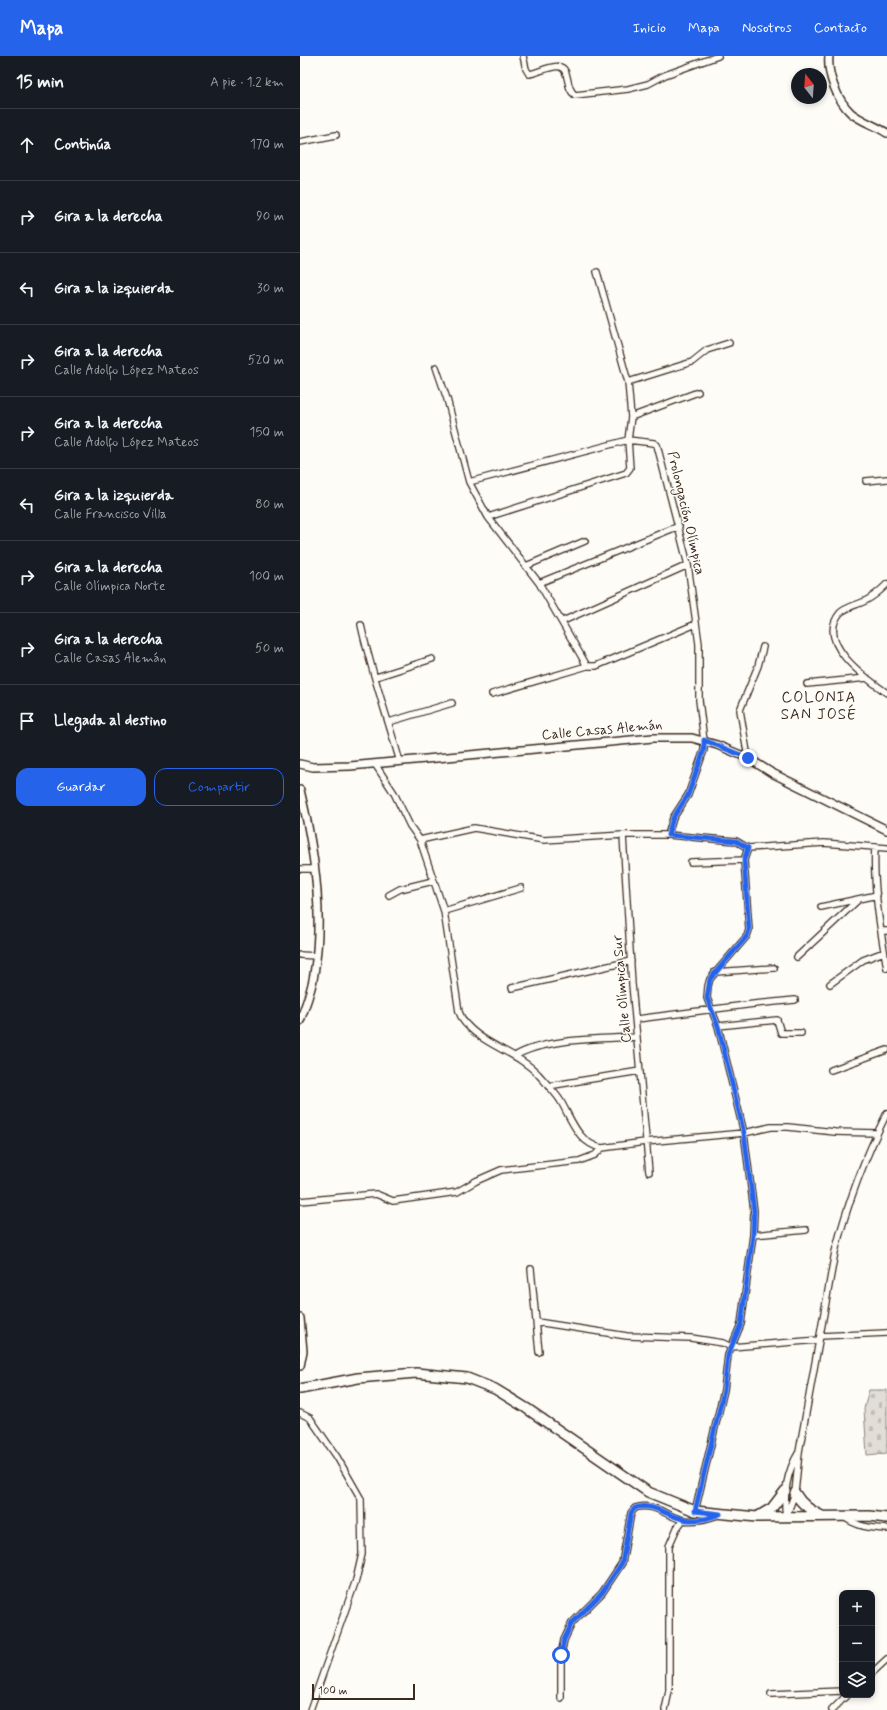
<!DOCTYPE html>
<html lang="es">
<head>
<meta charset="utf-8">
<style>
  body { margin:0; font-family:Mynerve,sans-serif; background:#242831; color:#f1f3f6 }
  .controls { position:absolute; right:12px; bottom:12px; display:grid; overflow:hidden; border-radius:8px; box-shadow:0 2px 6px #0003 }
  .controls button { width:36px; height:36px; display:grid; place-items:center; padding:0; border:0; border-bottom:1px solid #363941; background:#171b24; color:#f1f3f6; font:20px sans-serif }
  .compass { position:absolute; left:491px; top:12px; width:36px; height:36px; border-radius:50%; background:#171b24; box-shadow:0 2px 6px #0003; rotate:343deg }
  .scale { position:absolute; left:12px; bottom:10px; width:103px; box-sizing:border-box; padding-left:4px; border:2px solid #3b2a1e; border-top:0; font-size:11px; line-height:14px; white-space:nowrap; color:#3b2a1e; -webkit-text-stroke:3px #fdfcf7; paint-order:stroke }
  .stop { position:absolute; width:12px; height:12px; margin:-9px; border:3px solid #2563eb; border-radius:50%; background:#fff }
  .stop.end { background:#2563eb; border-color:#fff; box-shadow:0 1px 4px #0008 }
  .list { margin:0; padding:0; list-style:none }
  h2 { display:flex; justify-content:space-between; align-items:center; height:52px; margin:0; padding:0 16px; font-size:17px }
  h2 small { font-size:13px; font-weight:400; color:#9ea1a6 }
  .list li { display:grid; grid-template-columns:26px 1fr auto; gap:12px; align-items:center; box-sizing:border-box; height:72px; padding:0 16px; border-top:1px solid #363941 }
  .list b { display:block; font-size:15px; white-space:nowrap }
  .list p { margin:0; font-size:13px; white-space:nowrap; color:#9ea1a6 }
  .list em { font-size:13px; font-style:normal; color:#9ea1a6 }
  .actions { display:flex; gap:8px; padding:12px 16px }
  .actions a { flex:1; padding:9px 0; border:1px solid #2563eb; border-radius:12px; text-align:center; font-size:14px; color:#2563eb }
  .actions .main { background:#2563eb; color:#fff }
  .icon { flex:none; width:22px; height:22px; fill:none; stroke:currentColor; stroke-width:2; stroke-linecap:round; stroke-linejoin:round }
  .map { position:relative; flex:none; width:587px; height:1654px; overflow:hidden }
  header { display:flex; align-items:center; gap:24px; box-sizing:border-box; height:56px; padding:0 20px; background:#2563eb; color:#fff }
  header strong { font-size:19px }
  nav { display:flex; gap:22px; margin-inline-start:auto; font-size:14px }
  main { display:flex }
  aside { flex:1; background:#171b24 }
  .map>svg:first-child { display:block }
  .cemetery { fill:url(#cemetery-stones); stroke:#8e847a }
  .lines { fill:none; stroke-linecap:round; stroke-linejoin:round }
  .minor-casing { stroke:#3b2a1e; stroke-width:8 }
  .tertiary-casing { stroke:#3b2a1e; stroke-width:10 }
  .primary-casing { stroke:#3b2a1e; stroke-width:12 }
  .minor { stroke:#fdfcf7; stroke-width:5.5 }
  .tertiary { stroke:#fdfcf7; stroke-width:7 }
  .primary { stroke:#fdfcf7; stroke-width:9 }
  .route { stroke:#2563eb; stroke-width:5 }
  .labels { text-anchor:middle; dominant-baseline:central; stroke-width:3; stroke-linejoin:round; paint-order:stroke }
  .street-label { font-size:14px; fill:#3b2a1e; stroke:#fdfcf7 }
  .neighbourhood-label { font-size:15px; letter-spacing:1px; fill:#3b2a1e; stroke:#fdfcf7 }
</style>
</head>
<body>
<header>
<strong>Mapa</strong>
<nav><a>Inicio</a><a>Mapa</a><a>Nosotros</a><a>Contacto</a></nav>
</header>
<main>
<aside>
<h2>15 min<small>A pie · 1.2 km</small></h2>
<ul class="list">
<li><svg class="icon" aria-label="ahead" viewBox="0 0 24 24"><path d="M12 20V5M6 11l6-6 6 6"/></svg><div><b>Continúa</b></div><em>170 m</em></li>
<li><svg class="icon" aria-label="right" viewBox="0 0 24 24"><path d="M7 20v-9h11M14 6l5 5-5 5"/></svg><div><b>Gira a la derecha</b></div><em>90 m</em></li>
<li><svg class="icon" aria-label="left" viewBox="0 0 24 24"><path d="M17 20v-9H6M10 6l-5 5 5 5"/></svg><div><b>Gira a la izquierda</b></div><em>30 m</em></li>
<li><svg class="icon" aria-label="right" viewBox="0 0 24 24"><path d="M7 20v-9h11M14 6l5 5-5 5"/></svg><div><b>Gira a la derecha</b><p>Calle Adolfo López Mateos</p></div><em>520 m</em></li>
<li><svg class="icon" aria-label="right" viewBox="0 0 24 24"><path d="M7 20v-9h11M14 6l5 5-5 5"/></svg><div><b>Gira a la derecha</b><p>Calle Adolfo López Mateos</p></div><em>150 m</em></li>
<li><svg class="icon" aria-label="left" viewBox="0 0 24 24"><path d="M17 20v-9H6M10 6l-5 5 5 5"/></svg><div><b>Gira a la izquierda</b><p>Calle Francisco Villa</p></div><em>80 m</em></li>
<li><svg class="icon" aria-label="right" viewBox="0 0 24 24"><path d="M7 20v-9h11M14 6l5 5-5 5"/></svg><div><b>Gira a la derecha</b><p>Calle Olímpica Norte</p></div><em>100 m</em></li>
<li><svg class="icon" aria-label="right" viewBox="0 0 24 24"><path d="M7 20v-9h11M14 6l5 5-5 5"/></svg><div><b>Gira a la derecha</b><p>Calle Casas Alemán</p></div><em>50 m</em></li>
<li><svg class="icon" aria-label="arrive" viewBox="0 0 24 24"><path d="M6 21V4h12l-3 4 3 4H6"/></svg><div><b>Llegada al destino</b></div></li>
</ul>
<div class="actions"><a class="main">Guardar</a><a>Compartir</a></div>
</aside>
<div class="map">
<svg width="587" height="1654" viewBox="0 0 587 1654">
  <defs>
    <pattern id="cemetery-stones" width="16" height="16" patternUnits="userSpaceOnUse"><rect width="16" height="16" fill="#e1ded7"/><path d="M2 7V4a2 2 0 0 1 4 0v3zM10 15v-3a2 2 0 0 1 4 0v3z" fill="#c2bfb8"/></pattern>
  </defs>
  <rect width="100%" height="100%" fill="#fdfcf7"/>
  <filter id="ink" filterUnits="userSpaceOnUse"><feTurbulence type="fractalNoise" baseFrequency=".025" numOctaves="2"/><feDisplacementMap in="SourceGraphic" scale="8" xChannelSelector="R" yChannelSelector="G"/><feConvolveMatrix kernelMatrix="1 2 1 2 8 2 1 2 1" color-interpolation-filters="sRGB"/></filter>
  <g filter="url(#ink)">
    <path class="cemetery" d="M 569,1334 L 587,1334 L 587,1397 L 567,1399 L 564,1353 Z"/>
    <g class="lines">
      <g class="minor-casing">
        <path id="minor" d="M 223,0 L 226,13 L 229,18 C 239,17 259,4 265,15 C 269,23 267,33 275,39 L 328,33 L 348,28 L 365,19 L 418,0
          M 0,86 L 36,79
          M 297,216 L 328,326 L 331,361 L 328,384 L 354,387 L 357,389 L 388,509 L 399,588 L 399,644 L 404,685 L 404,694 L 388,739 L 373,762 L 368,779
          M 136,311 L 147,343 L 169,426 L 188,461 L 239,527 L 287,610 L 296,610 L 396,568
          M 328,326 L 392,306 L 407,294 L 429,287
          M 331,361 L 398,336
          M 566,425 L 587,423
          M 169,426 L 328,384 L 330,412 L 326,417 L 188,461
          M 226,510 L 285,485
          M 239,527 L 379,470
          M 587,528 C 580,535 573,541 565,545 C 557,549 546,551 540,557 C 515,587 566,622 587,637
          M 263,565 L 388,509
          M 61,569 C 71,615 87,660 100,706
          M 76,621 L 132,603
          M 507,628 L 567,622
          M 192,638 L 287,610
          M 89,666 L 152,647
          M 448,702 L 440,654 L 458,610 L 463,591
          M 75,708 L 94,737 L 110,770 L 120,784 L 144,855 L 159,956 C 161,960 163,966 167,969 C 186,990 218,997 238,1018 C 245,1026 254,1035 260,1044 C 271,1062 278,1088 302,1092
          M 323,779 L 332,928 L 349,1116
          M 120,784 L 174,772 L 244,784 L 323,779 L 368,779 L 436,785 L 448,792 L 524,787 L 587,792
          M 575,791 C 573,831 580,872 587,912
          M 391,806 L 444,804
          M 0,813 L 14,813
          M 89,839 L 100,833 L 133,825
          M 521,851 L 577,839
          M 144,855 L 221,832
          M 581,875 L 587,875
          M 0,899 L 16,900
          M 497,901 L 559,843
          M 415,916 L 474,912
          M 530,928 L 563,904 L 584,896
          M 212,932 L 331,905
          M 337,963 L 454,948 L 495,944
          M 418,970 L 477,964 L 481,977 L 501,977
          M 215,1000 C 245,982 302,983 337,981
          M 531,1014 L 587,994
          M 248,1030 L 340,1015
          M 0,1145 L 76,1138 L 93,1145 L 157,1136 L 176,1125 L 201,1114 L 279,1105 L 295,1099 L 302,1092 L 345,1086 L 444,1077 L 471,1071 L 488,1071 L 535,1076 L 577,1077
          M 453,1179 L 506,1174
          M 231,1213 L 239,1296
          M 237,1266 L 327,1280 L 391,1282 L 423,1287 L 431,1291 L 519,1284
          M 520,1280 L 587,1277
          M 0,1357 L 10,1362 L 37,1401 L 61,1443 L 62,1498 L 56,1524 L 10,1654
          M 395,1455 L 424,1334 L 428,1299 L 441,1268 L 453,1179 L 454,1155 L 444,1077 L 418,970 L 407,942 L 408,930 L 410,923 L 447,880 L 449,874 L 444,804 L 448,792
          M 486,1461 L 495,1437 L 499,1396 L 535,1196 C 547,1149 565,1101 587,1057
          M 486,1461 C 483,1439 487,1415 499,1396
          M 544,1461 C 558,1471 570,1472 587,1473
          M 572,1617 L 587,1603
          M 471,1638 L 542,1635
          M 261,1642 L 261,1599 L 264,1584 L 272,1567 L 302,1537 L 322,1507 L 331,1457 L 335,1452 C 354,1446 366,1460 383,1464 C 395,1466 407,1463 418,1459
          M 365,1654 L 369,1635 L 369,1490 L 377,1472 L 383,1464
          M 532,1654 L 547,1639"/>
      </g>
      <g class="tertiary-casing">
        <path id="tertiary" d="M 529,0 C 527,18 537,44 551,57 C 561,65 576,70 587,77
          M 0,708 L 13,711 L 50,710 L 353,682 L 392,682 L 417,689 L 448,702 L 472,717 L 587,774
          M 0,734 C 14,791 24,860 14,918 C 12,934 5,950 0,965
          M 0,1262 L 3,1295 L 0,1310"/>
      </g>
      <g class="primary-casing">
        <path id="primary" d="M 0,1333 L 58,1322 L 116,1317 L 167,1322 L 195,1333 L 226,1352 L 348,1436 L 395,1455 L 457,1461 L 569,1460 L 587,1462
          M 495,1437 C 502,1449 510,1454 522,1460
          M 457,1461 L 472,1452 L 485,1435"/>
      </g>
      <use href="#minor" class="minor"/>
      <use href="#tertiary" class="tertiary"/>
      <use href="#primary" class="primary"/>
    </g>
  </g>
  <g class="lines" filter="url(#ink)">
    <path class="route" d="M 261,1599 L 264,1584 L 272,1567 L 302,1537 L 322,1507 L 331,1457 L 335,1452 C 353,1446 366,1460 383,1463 C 396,1466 408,1463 420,1458 L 395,1455 L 424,1334 L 428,1299 L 441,1268 L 453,1179 L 454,1155 L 444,1077 L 418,970 L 407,942 L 410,923 L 447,880 L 449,874 L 444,804 L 448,792 L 436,785 L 368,779 L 373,762 L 388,739 L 404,694 L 404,684 L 448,702"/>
  </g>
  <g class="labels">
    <g class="street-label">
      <text transform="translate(386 457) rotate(77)">Prolongación Olímpica</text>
      <text transform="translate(302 674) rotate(-5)">Calle Casas Alemán</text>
      <text transform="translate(322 933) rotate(-95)">Calle Olímpica Sur</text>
    </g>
    <g class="neighbourhood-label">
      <text x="519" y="642">COLONIA<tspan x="519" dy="17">SAN JOSÉ</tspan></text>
    </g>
  </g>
</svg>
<div class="controls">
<button>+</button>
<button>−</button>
<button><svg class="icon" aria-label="layers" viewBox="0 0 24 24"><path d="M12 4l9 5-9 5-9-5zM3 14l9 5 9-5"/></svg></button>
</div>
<svg class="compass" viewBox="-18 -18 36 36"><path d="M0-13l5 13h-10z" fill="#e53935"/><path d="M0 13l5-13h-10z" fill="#9ea1a6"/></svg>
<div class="scale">100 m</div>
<div class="stop" style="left:261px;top:1599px"></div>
<div class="stop end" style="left:448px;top:702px"></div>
</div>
</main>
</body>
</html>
